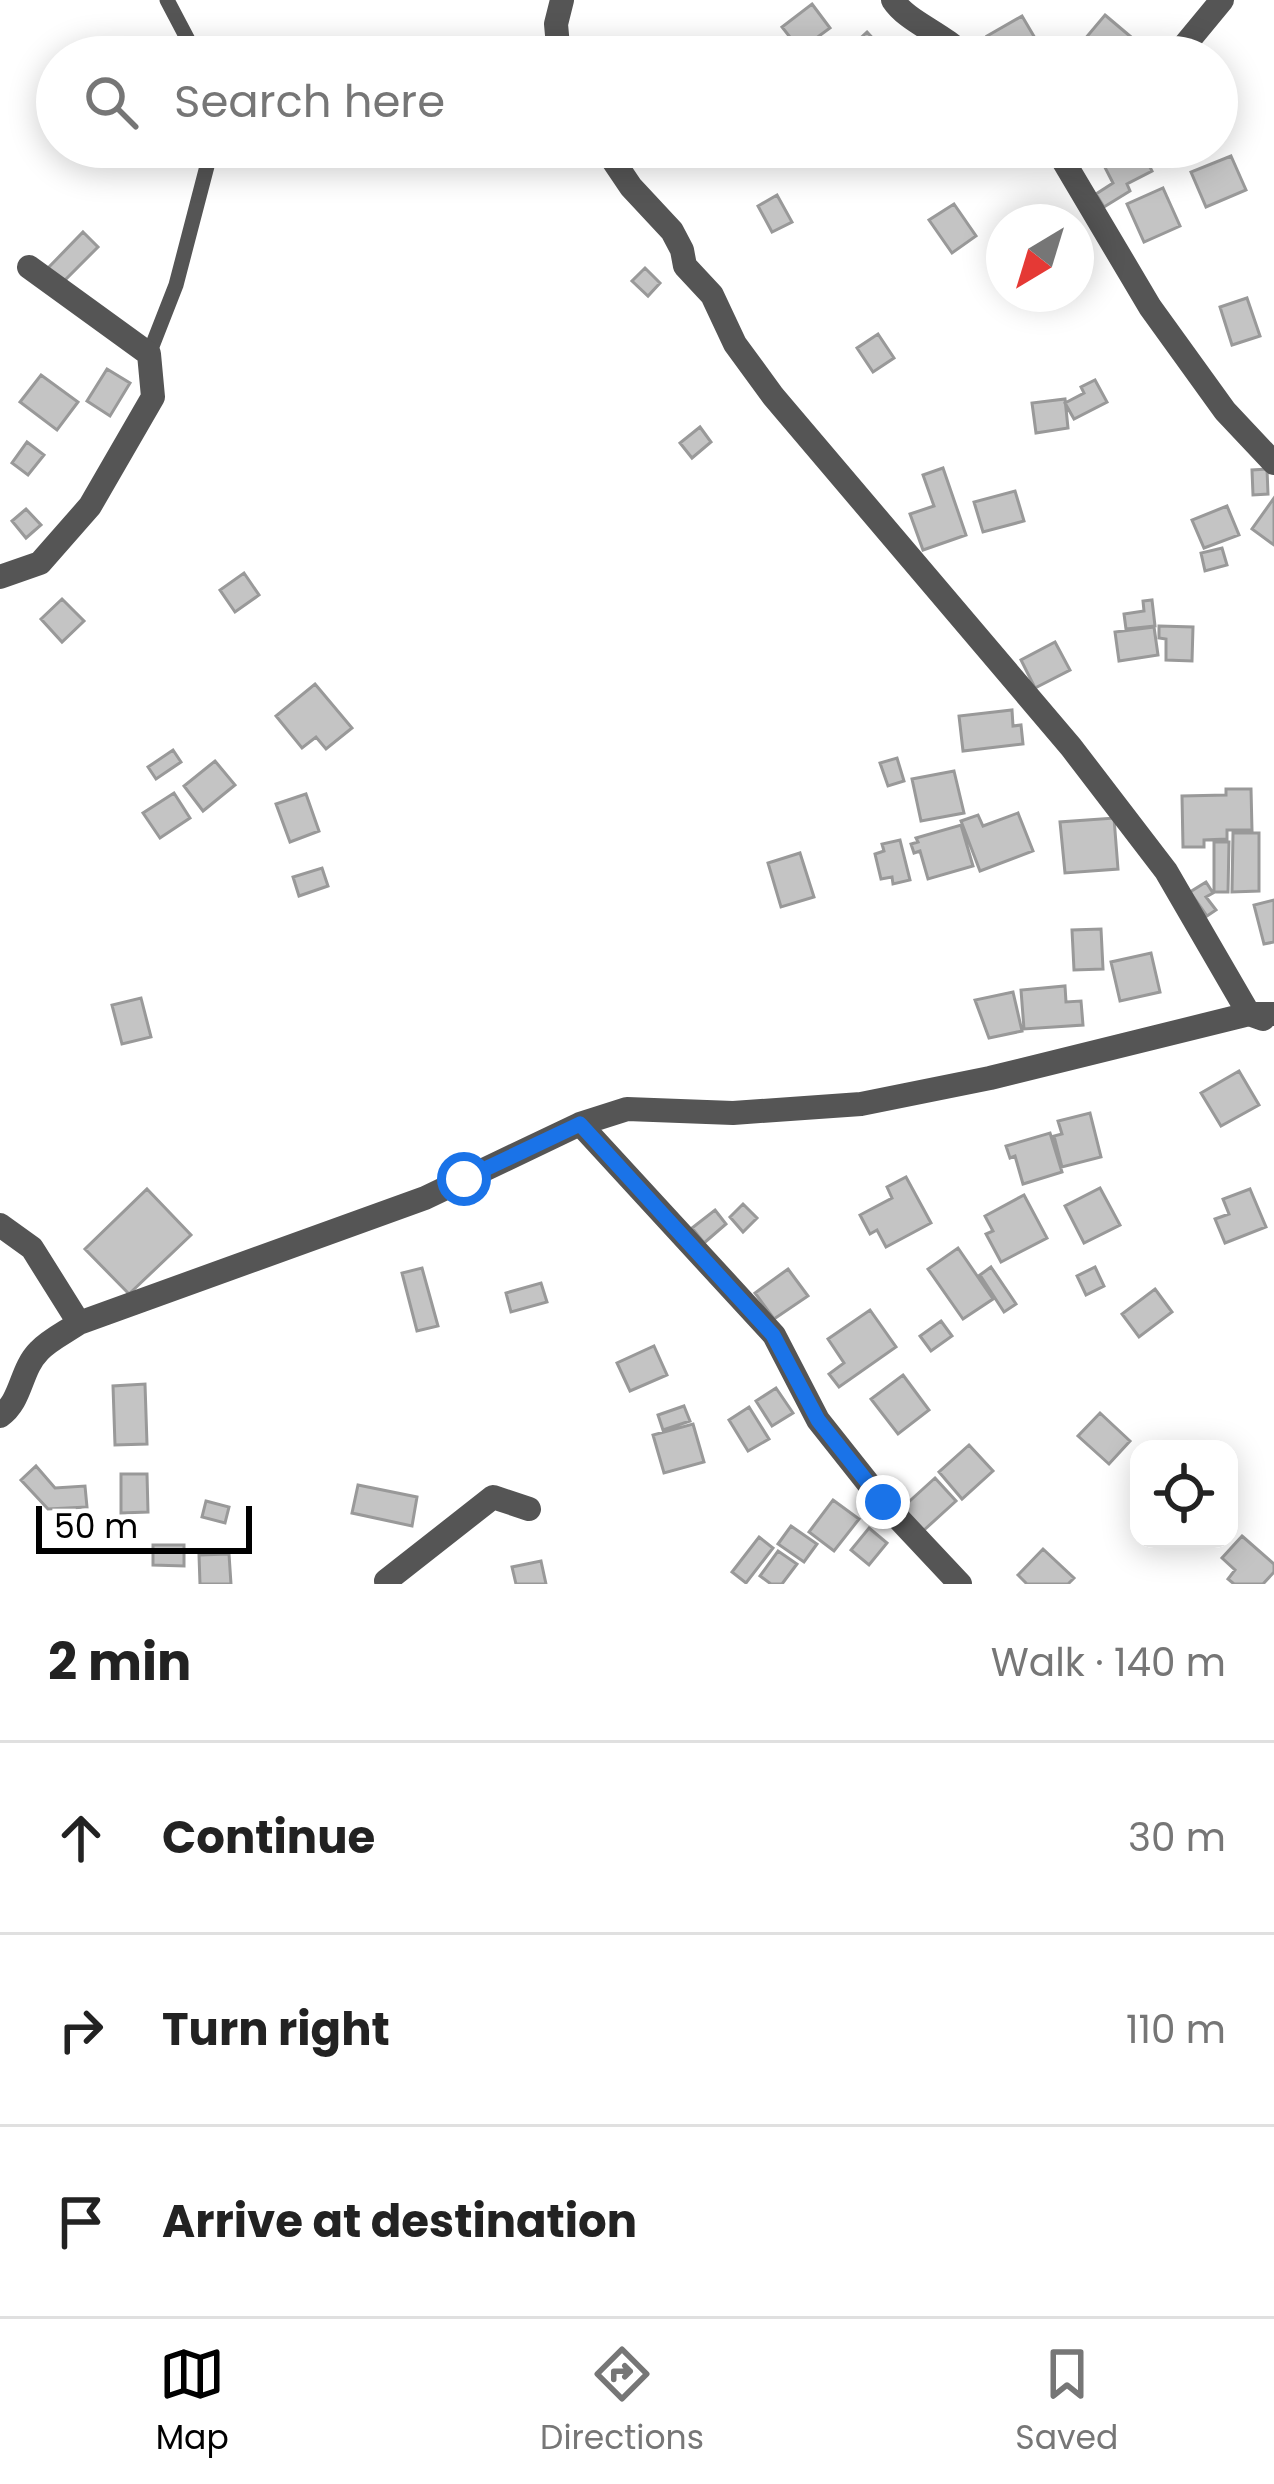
<!DOCTYPE html>
<html lang="en">
<head>
<meta charset="utf-8">
<style>
  body { margin:0; font-family:Poppins,sans-serif; background:#f6f6f6; color:#222 }
  .controls { position:absolute; right:36px; bottom:36px; display:grid; overflow:hidden; border-radius:24px; box-shadow:0 6px 30px #0003 }
  .controls button { width:108px; height:108px; display:grid; place-items:center; padding:0; border:0; border-bottom:3px solid #e0e0e0; background:#fff; color:#222; font:60px sans-serif }
  .compass { position:absolute; left:986px; top:204px; width:108px; height:108px; border-radius:50%; background:#fff; box-shadow:0 6px 30px #0003; rotate:218deg }
  .scale { position:absolute; left:36px; bottom:30px; width:216px; box-sizing:border-box; padding-left:12px; border:6px solid #000; border-top:0; font-size:33px; line-height:42px; white-space:nowrap; color:#000; -webkit-text-stroke:9px #fff; paint-order:stroke }
  .stop { position:absolute; width:36px; height:36px; margin:-27px; border:9px solid #1a73e8; border-radius:50%; background:#fff }
  .stop.end { background:#1a73e8; border-color:#fff; box-shadow:0 3px 12px #0008 }
  .list { margin:0; padding:0; list-style:none }
  h2 { display:flex; justify-content:space-between; align-items:center; height:156px; margin:0; padding:0 48px; font-size:51px }
  h2 small { font-size:39px; font-weight:400; color:#767676 }
  .list li { display:grid; grid-template-columns:78px 1fr auto; gap:36px; align-items:center; box-sizing:border-box; height:192px; padding:0 48px; border-top:3px solid #e0e0e0 }
  .list b { display:block; font-size:45px; white-space:nowrap }
  .list em { font-size:39px; font-style:normal; color:#767676 }
  .icon { flex:none; width:66px; height:66px; fill:none; stroke:currentColor; stroke-width:2; stroke-linecap:round; stroke-linejoin:round }
  .map { position:relative; flex:none; width:1274px; height:1584px; overflow:hidden }
  .search { position:absolute; background:#fff; box-shadow:0 6px 30px #0003; left:36px; right:36px; top:36px; height:132px; display:flex; align-items:center; gap:30px; box-sizing:border-box; padding:0 42px; border-radius:66px; color:#767676; font-size:45px }
  .sheet { height:732px; background:#fff }
  nav { display:flex; justify-content:space-around; align-items:center; box-sizing:border-box; height:168px; border-top:3px solid #e0e0e0; background:#fff; font-size:33px; color:#767676 }
  nav a { display:grid; justify-items:center; gap:6px }
  nav .on { color:#000 }
  .map>svg:first-child { display:block }
  .building { fill:#c4c4c4; stroke:#999; stroke-width:3 }
  .lines { fill:none; stroke-linecap:round; stroke-linejoin:round }
  .lane { stroke:#555; stroke-width:15 }
  .street { stroke:#555; stroke-width:24 }
  .route { stroke:#1a73e8; stroke-width:15 }
</style>
</head>
<body>
<div class="map">
<svg width="1274" height="1584" viewBox="0 0 1274 1584">
  <rect width="100%" height="100%" fill="#fff"/>
  <path class="building" d="M 812,4 L 830,28 L 800,50 L 782,27 Z
    M 1105,15 L 1137,42 L 1124,57 L 1104,57 L 1084,40 Z
    M 1022,16 L 1042,50 L 1030,57 L 999,57 L 987,36 Z
    M 867,32 L 890,57 L 840,57 Z
    M 1102,147 L 1140,147 L 1152,171 L 1127,184 L 1130,191 L 1104,207 L 1096,194 L 1113,183 L 1096,150 Z
    M 1231,156 L 1246,190 L 1206,207 L 1191,172 Z
    M 1163,188 L 1180,226 L 1144,242 L 1127,204 Z
    M 777,195 L 792,222 L 772,232 L 758,206 Z
    M 954,204 L 976,236 L 952,253 L 929,220 Z
    M 83,232 L 98,247 L 62,283 L 48,268 Z
    M 645,268 L 660,283 L 648,296 L 632,281 Z
    M 1247,298 L 1260,336 L 1232,345 L 1220,307 Z
    M 878,334 L 894,358 L 873,372 L 857,348 Z
    M 107,369 L 130,383 L 110,416 L 87,401 Z
    M 41,375 L 78,402 L 57,430 L 20,402 Z
    M 1095,380 L 1107,402 L 1074,419 L 1065,403 L 1084,393 L 1081,387 Z
    M 1065,399 L 1068,428 L 1036,433 L 1032,403 Z
    M 700,427 L 711,442 L 692,458 L 680,443 Z
    M 27,442 L 44,455 L 28,475 L 12,463 Z
    M 943,468 L 966,535 L 923,550 L 910,514 L 934,506 L 923,475 Z
    M 1267,469 L 1268,494 L 1253,495 L 1252,470 Z
    M 1015,491 L 1024,521 L 983,532 L 974,502 Z
    M 1274,498 L 1274,545 L 1252,529 Z
    M 1227,506 L 1239,535 L 1204,548 L 1192,520 Z
    M 26,509 L 41,525 L 26,538 L 12,521 Z
    M 1222,548 L 1227,565 L 1205,571 L 1201,553 Z
    M 244,573 L 259,595 L 235,612 L 220,590 Z
    M 62,599 L 84,621 L 62,642 L 41,619 Z
    M 1152,600 L 1155,626 L 1126,629 L 1124,614 L 1144,611 L 1143,601 Z
    M 1159,626 L 1193,627 L 1192,661 L 1166,660 L 1166,639 L 1159,638 Z
    M 1154,627 L 1158,655 L 1119,661 L 1115,632 Z
    M 1055,642 L 1070,670 L 1035,688 L 1021,660 Z
    M 315,684 L 352,728 L 326,749 L 316,737 L 302,748 L 276,716 Z
    M 1012,710 L 1013,726 L 1021,725 L 1023,744 L 963,751 L 959,716 Z
    M 173,750 L 181,762 L 156,779 L 148,767 Z
    M 897,758 L 904,781 L 888,786 L 880,763 Z
    M 215,761 L 235,785 L 203,811 L 184,786 Z
    M 954,771 L 964,813 L 921,821 L 912,779 Z
    M 1226,789 L 1251,789 L 1252,830 L 1227,830 L 1227,839 L 1204,840 L 1204,847 L 1183,847 L 1182,796 L 1226,795 Z
    M 174,793 L 190,818 L 160,838 L 143,813 Z
    M 306,794 L 319,831 L 290,842 L 276,804 Z
    M 1018,813 L 1033,851 L 980,871 L 961,821 L 978,815 L 983,826 Z
    M 1114,818 L 1118,869 L 1065,873 L 1060,822 Z
    M 961,825 L 973,866 L 928,879 L 920,851 L 914,853 L 911,844 L 918,842 L 916,838 Z
    M 1233,833 L 1259,833 L 1259,891 L 1232,892 Z
    M 900,840 L 910,880 L 893,884 L 892,877 L 881,879 L 875,854 L 884,851 L 882,844 Z
    M 1214,842 L 1229,842 L 1228,892 L 1214,892 Z
    M 800,853 L 814,897 L 781,907 L 768,863 Z
    M 322,868 L 328,886 L 299,896 L 293,877 Z
    M 1206,882 L 1213,893 L 1206,897 L 1216,910 L 1207,916 L 1190,892 Z
    M 1274,900 L 1274,942 L 1264,944 L 1254,905 Z
    M 1101,929 L 1103,969 L 1074,970 L 1072,930 Z
    M 1151,953 L 1160,992 L 1120,1001 L 1111,962 Z
    M 1065,986 L 1066,1002 L 1081,1001 L 1083,1025 L 1024,1029 L 1021,990 Z
    M 1013,992 L 1022,1031 L 989,1038 L 975,1000 Z
    M 141,998 L 151,1037 L 122,1044 L 112,1005 Z
    M 1239,1071 L 1259,1105 L 1221,1126 L 1201,1093 Z
    M 1090,1113 L 1101,1157 L 1062,1167 L 1054,1136 L 1062,1134 L 1058,1121 Z
    M 1050,1133 L 1062,1172 L 1023,1184 L 1015,1156 L 1010,1158 L 1006,1146 Z
    M 906,1177 L 931,1223 L 886,1247 L 877,1230 L 870,1234 L 860,1215 L 892,1198 L 887,1187 Z
    M 1100,1188 L 1120,1225 L 1084,1243 L 1065,1206 Z
    M 147,1189 L 191,1235 L 129,1294 L 85,1249 Z
    M 1250,1189 L 1266,1227 L 1225,1243 L 1215,1219 L 1229,1214 L 1223,1199 Z
    M 1024,1195 L 1047,1238 L 1001,1262 L 986,1234 L 993,1231 L 985,1216 Z
    M 743,1204 L 757,1218 L 743,1232 L 730,1217 Z
    M 715,1210 L 726,1224 L 704,1243 L 692,1228 Z
    M 958,1248 L 993,1299 L 963,1319 L 928,1269 Z
    M 991,1267 L 1016,1304 L 1004,1312 L 980,1275 Z
    M 1095,1267 L 1104,1286 L 1086,1295 L 1077,1276 Z
    M 422,1268 L 438,1326 L 417,1331 L 402,1273 Z
    M 788,1269 L 808,1296 L 774,1319 L 755,1293 Z
    M 541,1283 L 547,1302 L 511,1312 L 506,1293 Z
    M 1155,1289 L 1172,1312 L 1139,1337 L 1122,1314 Z
    M 870,1310 L 896,1347 L 839,1387 L 829,1374 L 844,1363 L 828,1339 Z
    M 941,1321 L 952,1336 L 931,1351 L 920,1336 Z
    M 654,1346 L 667,1375 L 630,1391 L 617,1363 Z
    M 903,1375 L 929,1410 L 898,1434 L 871,1399 Z
    M 145,1384 L 147,1444 L 115,1445 L 113,1386 Z
    M 776,1388 L 793,1413 L 772,1426 L 756,1401 Z
    M 684,1406 L 690,1421 L 663,1430 L 658,1415 Z
    M 749,1407 L 769,1439 L 748,1451 L 729,1420 Z
    M 1100,1413 L 1130,1441 L 1109,1464 L 1078,1436 Z
    M 693,1424 L 704,1462 L 664,1473 L 653,1435 Z
    M 969,1445 L 993,1471 L 962,1499 L 939,1472 Z
    M 36,1466 L 55,1488 L 85,1486 L 87,1507 L 48,1509 L 21,1480 Z
    M 121,1474 L 147,1474 L 148,1512 L 121,1513 Z
    M 935,1478 L 956,1501 L 923,1531 L 902,1508 Z
    M 358,1485 L 417,1497 L 412,1526 L 352,1513 Z
    M 833,1500 L 859,1519 L 834,1551 L 809,1532 Z
    M 206,1501 L 229,1507 L 225,1523 L 202,1517 Z
    M 791,1526 L 817,1544 L 804,1562 L 778,1544 Z
    M 869,1528 L 887,1543 L 869,1565 L 851,1550 Z
    M 1242,1536 L 1274,1564 L 1274,1572 L 1263,1584 L 1234,1584 L 1228,1579 L 1235,1570 L 1222,1558 Z
    M 759,1537 L 773,1548 L 746,1583 L 732,1572 Z
    M 153,1545 L 184,1545 L 184,1566 L 153,1565 Z
    M 1043,1549 L 1074,1578 L 1068,1584 L 1027,1584 L 1018,1575 Z
    M 778,1551 L 797,1564 L 782,1584 L 771,1584 L 760,1576 Z
    M 229,1554 L 231,1584 L 200,1584 L 199,1555 Z
    M 541,1561 L 546,1584 L 516,1584 L 512,1567 Z"/>
  <g class="lines">
    <path class="lane" d="M 167,0 L 197,57
      M 149,354 L 176,285 L 212,147"/>
    <path class="street" d="M 893,0 C 907,22 945,34 965,57
      M 559,57 L 556,24 L 562,0
      M 1175,57 L 1222,0
      M 604,147 L 631,187 L 672,231 L 682,250 L 685,266 L 712,295 L 735,344 L 773,396 L 1071,747 L 1166,871 L 1249,1014 L 1263,1019
      M 1080,147 L 1064,162 L 1150,307 L 1225,411 L 1274,463
      M 0,577 L 40,563 L 90,506 L 153,397 L 149,354 L 29,267
      M 580,1124 L 774,1335 L 818,1420 L 883,1502 L 960,1584
      M 0,1225 L 32,1248 L 79,1323
      M 0,1416 C 22,1401 20,1370 39,1351 C 49,1340 66,1332 79,1323 L 425,1198 L 580,1124 L 627,1109 L 733,1113 L 861,1104 L 990,1078 L 1249,1014 L 1274,1014
      M 389,1584 L 386,1581 L 493,1497 L 529,1509"/>
  </g>
  <g class="lines">
    <path class="route" d="M 464,1179 L 580,1124 L 773,1335 L 818,1420 L 883,1502"/>
  </g>
</svg>
<div class="controls">
<button><svg class="icon" aria-label="locate" viewBox="0 0 24 24"><circle cx="12" cy="12" r="6"/><path d="M12 2v4M12 18v4M2 12h4M18 12h4"/></svg></button>
</div>
<svg class="compass" viewBox="-18 -18 36 36"><path d="M0-13l5 13h-10z" fill="#e53935"/><path d="M0 13l5-13h-10z" fill="#767676"/></svg>
<div class="scale">50 m</div>
<div class="stop" style="left:464px;top:1179px"></div>
<div class="stop end" style="left:883px;top:1502px"></div>
<div class="search"><svg class="icon" aria-label="search" viewBox="0 0 24 24"><circle cx="10" cy="10" r="6"/><path d="M15 15l6 6"/></svg>Search here</div>
</div>
<section class="sheet">
<h2>2 min<small>Walk · 140 m</small></h2>
<ul class="list">
<li><svg class="icon" aria-label="ahead" viewBox="0 0 24 24"><path d="M12 20V5M6 11l6-6 6 6"/></svg><div><b>Continue</b></div><em>30 m</em></li>
<li><svg class="icon" aria-label="right" viewBox="0 0 24 24"><path d="M7 20v-9h11M14 6l5 5-5 5"/></svg><div><b>Turn right</b></div><em>110 m</em></li>
<li><svg class="icon" aria-label="arrive" viewBox="0 0 24 24"><path d="M6 21V4h12l-3 4 3 4H6"/></svg><div><b>Arrive at destination</b></div></li>
</ul>
</section>
<nav>
<a class="on"><svg class="icon" aria-label="map" viewBox="0 0 24 24"><path d="M3 6l6-2 6 2 6-2v14l-6 2-6-2-6 2zM9 4v14M15 6v14"/></svg>Map</a>
<a><svg class="icon" aria-label="directions" viewBox="0 0 24 24"><path d="M12 3l9 9-9 9-9-9zM9 14v-3h6M13 9l2 2-2 2"/></svg>Directions</a>
<a><svg class="icon" aria-label="saved" viewBox="0 0 24 24"><path d="M7 4h10v16l-5-4-5 4z"/></svg>Saved</a>
</nav>
</body>
</html>
